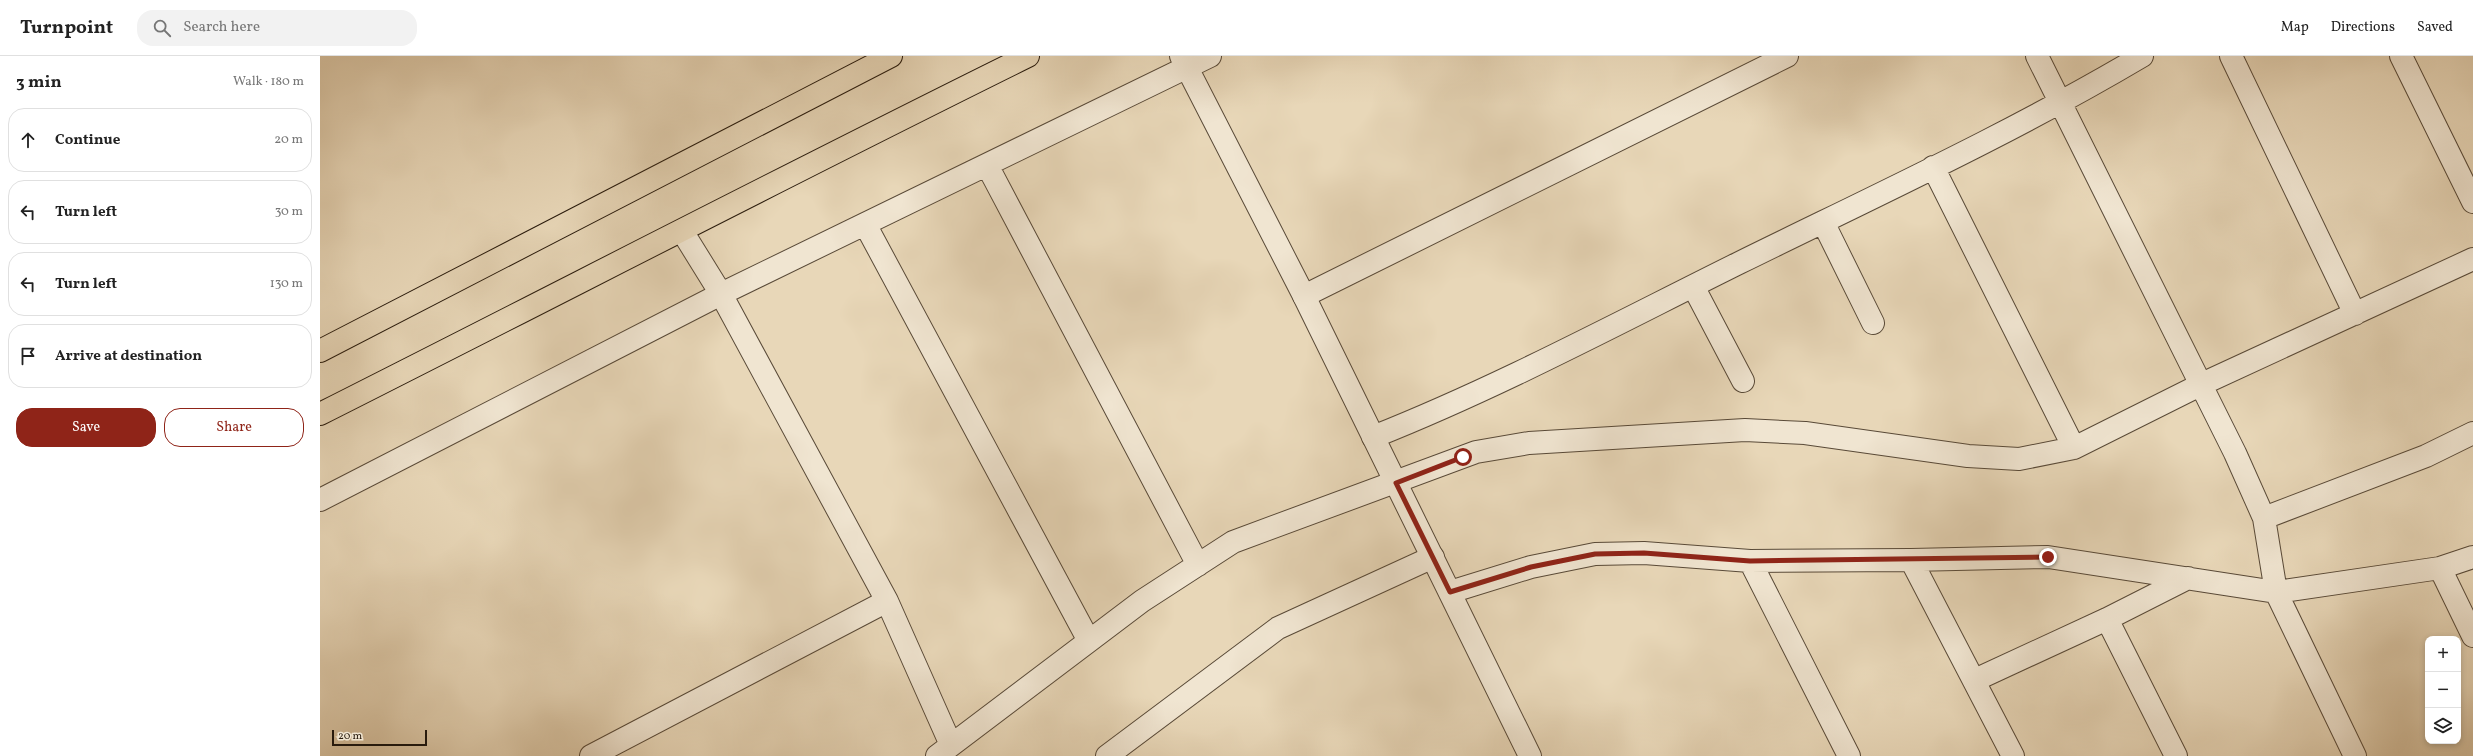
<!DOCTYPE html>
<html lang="en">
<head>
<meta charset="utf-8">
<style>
  body { margin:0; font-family:Vollkorn,serif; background:#f2f2f2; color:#222 }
  .controls { position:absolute; right:12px; bottom:12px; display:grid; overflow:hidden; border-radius:8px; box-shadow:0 2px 6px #0003 }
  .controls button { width:36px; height:36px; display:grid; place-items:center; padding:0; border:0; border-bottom:1px solid #e0e0e0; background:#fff; color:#222; font:20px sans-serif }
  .scale { position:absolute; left:12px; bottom:10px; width:95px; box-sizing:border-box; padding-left:4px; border:2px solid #291b0d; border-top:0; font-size:11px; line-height:14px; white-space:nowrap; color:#291b0d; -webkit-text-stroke:3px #f0e5d1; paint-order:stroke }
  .stop { position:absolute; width:12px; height:12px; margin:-9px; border:3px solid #8f2418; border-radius:50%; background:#fff }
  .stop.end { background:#8f2418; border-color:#fff; box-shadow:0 1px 4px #0008 }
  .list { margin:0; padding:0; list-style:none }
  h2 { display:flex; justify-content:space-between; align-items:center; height:52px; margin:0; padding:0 16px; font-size:17px }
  h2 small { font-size:13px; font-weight:400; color:#767676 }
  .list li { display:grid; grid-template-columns:26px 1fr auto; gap:12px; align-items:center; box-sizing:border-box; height:64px; margin:0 8px 8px; padding:0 8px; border:1px solid #e0e0e0; border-radius:16px }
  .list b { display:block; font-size:15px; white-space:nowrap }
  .list em { font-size:13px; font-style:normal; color:#767676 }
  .actions { display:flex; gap:8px; padding:12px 16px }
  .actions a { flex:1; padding:9px 0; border:1px solid #8f2418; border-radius:16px; text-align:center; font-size:14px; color:#8f2418 }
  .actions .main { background:#8f2418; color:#fff }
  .icon { flex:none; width:22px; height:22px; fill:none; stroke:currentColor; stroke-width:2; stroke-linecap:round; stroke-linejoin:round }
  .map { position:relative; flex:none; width:2153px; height:700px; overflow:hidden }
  header { display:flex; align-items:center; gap:24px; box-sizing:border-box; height:56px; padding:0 20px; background:#fff; border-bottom:1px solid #e0e0e0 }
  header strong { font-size:19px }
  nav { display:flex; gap:22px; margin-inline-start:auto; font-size:14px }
  .search { width:280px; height:36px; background:#f2f2f2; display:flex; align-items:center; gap:10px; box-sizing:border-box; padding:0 14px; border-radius:16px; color:#767676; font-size:15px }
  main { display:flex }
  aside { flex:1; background:#fff }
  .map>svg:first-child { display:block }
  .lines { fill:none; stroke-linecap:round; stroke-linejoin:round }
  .minor-casing { stroke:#594a38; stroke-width:24 }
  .tertiary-casing { stroke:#594a38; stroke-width:24 }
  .primary-casing { stroke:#291b0d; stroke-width:24 }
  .minor { stroke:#f0e5d1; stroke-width:22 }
  .tertiary { stroke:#f0e5d1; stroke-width:22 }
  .primary { stroke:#e8d7b8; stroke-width:22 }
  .route { stroke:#8f2418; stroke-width:5 }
</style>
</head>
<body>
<header>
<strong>Turnpoint</strong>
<div class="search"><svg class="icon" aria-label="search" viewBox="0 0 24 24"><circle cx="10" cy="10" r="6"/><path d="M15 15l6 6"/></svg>Search here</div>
<nav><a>Map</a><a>Directions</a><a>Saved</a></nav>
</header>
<main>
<aside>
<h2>3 min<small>Walk · 180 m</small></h2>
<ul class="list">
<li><svg class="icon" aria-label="ahead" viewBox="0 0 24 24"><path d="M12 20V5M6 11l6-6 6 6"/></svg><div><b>Continue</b></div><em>20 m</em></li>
<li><svg class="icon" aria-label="left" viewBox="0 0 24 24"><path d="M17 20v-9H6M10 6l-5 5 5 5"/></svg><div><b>Turn left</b></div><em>30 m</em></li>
<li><svg class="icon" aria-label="left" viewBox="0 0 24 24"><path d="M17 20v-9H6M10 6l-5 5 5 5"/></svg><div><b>Turn left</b></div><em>130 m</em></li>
<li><svg class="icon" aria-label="arrive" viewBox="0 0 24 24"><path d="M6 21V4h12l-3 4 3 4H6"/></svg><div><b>Arrive at destination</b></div></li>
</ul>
<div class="actions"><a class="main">Save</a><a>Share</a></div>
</aside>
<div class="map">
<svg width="2153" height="700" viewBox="0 0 2153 700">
  <rect width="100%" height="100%" fill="#e8d7b8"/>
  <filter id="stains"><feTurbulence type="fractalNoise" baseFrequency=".005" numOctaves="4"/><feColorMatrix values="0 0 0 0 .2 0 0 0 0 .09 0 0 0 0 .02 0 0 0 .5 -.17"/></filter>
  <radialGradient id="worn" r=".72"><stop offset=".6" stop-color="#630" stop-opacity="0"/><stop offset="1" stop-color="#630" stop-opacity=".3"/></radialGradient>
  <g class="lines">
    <g class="minor-casing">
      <path id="minor" d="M 1717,0 L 1915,397 L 1944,462 L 1956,536 L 2035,700
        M 1911,0 L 2035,258
        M 2081,0 L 2153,146
        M 667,109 L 878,509
        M 1613,111 L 1754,392
        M 1503,166 L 1553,267
        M 545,168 L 769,585
        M 362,175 L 401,238 L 567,545 L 631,689
        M 1373,230 L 1423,325
        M 984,240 L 1467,0
        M 1053,381 C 1179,331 1298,267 1419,207 C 1555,140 1692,77 1822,0
        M 0,444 L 401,238 L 890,0
        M 1944,462 L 2106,400 L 2153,377
        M 1591,504 L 1693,700
        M 1430,505 L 1529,700
        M 2120,512 L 2153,580
        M 1130,536 L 1211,511 L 1275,498 L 1324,497 L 1430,505 L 1591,504 L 1728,501 L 1956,536 L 2120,512 L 2153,501
        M 1787,563 L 1856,700
        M 1655,624 L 1787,563 L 1868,522
        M 271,700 L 567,545
        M 617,700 L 822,545 L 913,486 L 1156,396 L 1209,387 L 1425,374 L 1485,377 L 1648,400 L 1699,403 L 1754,392 L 1882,328 L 2153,203
        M 787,700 L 958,572 L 1113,501"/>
    </g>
    <g class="tertiary-casing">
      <path id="tertiary" d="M 861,0 L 984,240 L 1210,700"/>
    </g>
    <g class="primary-casing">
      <path id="primary" d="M 0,295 L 571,0
        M 0,358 C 236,239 471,117 708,0"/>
    </g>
    <use href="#minor" class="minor"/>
    <use href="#tertiary" class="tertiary"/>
    <use href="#primary" class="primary"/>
  </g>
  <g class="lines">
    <path class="route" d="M 1143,401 L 1076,427 L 1130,536 L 1211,511 L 1275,498 L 1324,497 L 1430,505 L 1728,501"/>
  </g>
  <rect width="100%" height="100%" filter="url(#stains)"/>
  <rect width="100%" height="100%" fill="url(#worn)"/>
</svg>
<div class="controls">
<button>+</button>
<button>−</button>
<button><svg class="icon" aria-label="layers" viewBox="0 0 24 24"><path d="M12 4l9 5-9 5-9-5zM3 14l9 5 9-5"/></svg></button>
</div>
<div class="scale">20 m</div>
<div class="stop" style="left:1143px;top:401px"></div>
<div class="stop end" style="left:1728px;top:501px"></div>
</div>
</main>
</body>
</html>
